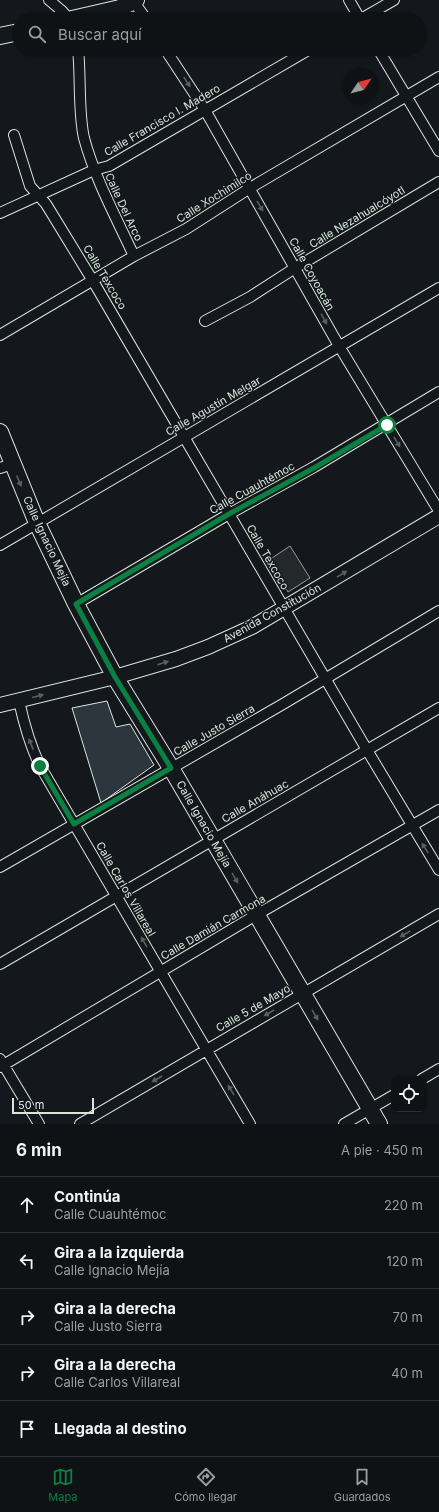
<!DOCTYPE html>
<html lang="es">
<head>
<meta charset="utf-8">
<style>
  body { margin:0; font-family:Inter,sans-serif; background:#1d2022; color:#f1f3f6 }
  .controls { position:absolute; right:12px; bottom:12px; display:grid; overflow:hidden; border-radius:8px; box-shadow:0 1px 3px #0004 }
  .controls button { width:36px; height:36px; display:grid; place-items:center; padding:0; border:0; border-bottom:1px solid #2f3234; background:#0f1215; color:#f1f3f6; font:20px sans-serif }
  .compass { position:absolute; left:343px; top:68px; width:36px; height:36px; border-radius:50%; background:#0f1215; box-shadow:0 1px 3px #0004; rotate:55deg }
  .scale { position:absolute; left:12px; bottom:10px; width:82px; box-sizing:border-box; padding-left:4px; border:2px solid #d8e6dc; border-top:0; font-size:11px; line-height:14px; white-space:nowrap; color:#d8e6dc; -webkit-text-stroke:3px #14181c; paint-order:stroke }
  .stop { position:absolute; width:12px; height:12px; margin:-9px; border:3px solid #0b8043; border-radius:50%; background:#fff }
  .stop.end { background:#0b8043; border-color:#fff; box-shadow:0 1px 4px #0008 }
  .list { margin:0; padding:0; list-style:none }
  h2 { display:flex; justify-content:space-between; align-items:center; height:52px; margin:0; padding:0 16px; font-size:17px }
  h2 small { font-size:13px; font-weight:400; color:#9b9ea0 }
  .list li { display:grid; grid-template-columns:26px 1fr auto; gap:12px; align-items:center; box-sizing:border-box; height:56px; padding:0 16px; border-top:1px solid #2f3234 }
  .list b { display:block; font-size:15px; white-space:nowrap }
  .list p { margin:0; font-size:13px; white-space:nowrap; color:#9b9ea0 }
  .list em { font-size:13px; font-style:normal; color:#9b9ea0 }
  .icon { flex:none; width:22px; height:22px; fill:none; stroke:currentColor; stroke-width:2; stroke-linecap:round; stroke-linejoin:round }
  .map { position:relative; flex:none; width:439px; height:1124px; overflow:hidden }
  .search { position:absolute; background:#0f1215; box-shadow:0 1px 3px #0004; left:12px; right:12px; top:12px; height:44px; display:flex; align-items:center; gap:10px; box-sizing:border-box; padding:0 14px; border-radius:22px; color:#9b9ea0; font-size:15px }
  .sheet { height:332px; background:#0f1215 }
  nav { display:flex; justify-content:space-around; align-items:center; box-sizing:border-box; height:56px; border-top:1px solid #2f3234; background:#0f1215; font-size:11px; color:#9b9ea0 }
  nav a { display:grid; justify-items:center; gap:2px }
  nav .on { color:#0b8043 }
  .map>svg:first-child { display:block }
  .parking { fill:#24282b; stroke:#939e99 }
  .building { fill:#2c363c; stroke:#d8e6dc }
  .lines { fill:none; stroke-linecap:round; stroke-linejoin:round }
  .street-casing { stroke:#d8e6dc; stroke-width:12 }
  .secondary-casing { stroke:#d8e6dc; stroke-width:16 }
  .primary-casing { stroke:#d8e6dc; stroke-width:18 }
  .street { stroke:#14181c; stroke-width:10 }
  .secondary { stroke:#14181c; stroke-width:14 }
  .primary { stroke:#14181c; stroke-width:16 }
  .oneway { fill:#59605f }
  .route { stroke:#0b8043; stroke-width:5 }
  .labels { text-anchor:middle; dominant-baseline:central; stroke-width:3; stroke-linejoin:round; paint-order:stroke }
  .street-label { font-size:11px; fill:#d8e6dc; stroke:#14181c }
</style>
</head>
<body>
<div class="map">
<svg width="439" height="1124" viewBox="0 0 439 1124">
  <rect width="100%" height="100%" fill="#14181c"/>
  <path class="parking" d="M 290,546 L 310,578 L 288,592 L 269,560 Z"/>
  <path class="building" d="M 107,701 L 116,727 L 130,724 L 154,765 L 101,803 L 72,708 Z"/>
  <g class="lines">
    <g class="street-casing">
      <path id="street" d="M 49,0 L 62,11 L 69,19
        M 349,0 L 360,19
        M 134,2 L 146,19
        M 361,19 L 394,0
        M 78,49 C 81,76 78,112 84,138 C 95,179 116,217 134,256
        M 165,49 L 205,110 L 339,346 L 439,511
        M 378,49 L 439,151
        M 14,135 L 30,186 L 46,204 L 93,281 L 367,750 L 439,870
        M 0,213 L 94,170 L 109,166 L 310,49
        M 205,321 L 250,297 L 295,268 L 439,182
        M 0,335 L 134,256 L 186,229 L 250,188 L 439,77
        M 0,468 L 12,464
        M 0,545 L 439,288
        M 76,604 L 229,514 L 314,467 L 439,392
        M 19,701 C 24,724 30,745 40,766 L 250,1124
        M 0,867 L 283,704 L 439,611
        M 0,964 L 439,708
        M 0,1059 L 39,1124
        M 0,1067 L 256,915 L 439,810
        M 422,1079 L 439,1069
        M 80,1124 L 439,914
        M 344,1124 L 394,1095"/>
    </g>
    <g class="secondary-casing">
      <path id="secondary" d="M 0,705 L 115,677 L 176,659 L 208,647 L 252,627 L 439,516"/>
    </g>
    <g class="primary-casing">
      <path id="primary" d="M 72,19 L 120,8 L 136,0
        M 0,36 L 19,32
        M 0,432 L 37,523 L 76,604 L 115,677 L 171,768 L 379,1124"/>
    </g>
    <use href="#street" class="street"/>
    <use href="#secondary" class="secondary"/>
    <use href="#primary" class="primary"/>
  </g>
  <defs><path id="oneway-solid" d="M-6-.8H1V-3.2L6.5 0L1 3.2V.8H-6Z"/></defs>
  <g class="oneway">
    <use href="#oneway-solid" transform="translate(187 82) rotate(57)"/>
    <use href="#oneway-solid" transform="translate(260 206) rotate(60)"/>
    <use href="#oneway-solid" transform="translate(324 319) rotate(61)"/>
    <use href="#oneway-solid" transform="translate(397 442) rotate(59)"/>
    <use href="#oneway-solid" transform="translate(19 481) rotate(67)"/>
    <use href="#oneway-solid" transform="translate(342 574) rotate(-31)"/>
    <use href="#oneway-solid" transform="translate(163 663) rotate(-17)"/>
    <use href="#oneway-solid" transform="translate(38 696) rotate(-14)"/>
    <use href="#oneway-solid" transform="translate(31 744) rotate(-111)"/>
    <use href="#oneway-solid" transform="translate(425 848) rotate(-122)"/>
    <use href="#oneway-solid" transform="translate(235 878) rotate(60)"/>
    <use href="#oneway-solid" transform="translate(405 934) rotate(150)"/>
    <use href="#oneway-solid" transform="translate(144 942) rotate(-120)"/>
    <use href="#oneway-solid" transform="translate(269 1013) rotate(150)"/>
    <use href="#oneway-solid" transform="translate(315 1015) rotate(60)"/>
    <use href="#oneway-solid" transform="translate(157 1079) rotate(150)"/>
    <use href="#oneway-solid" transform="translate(231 1090) rotate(-121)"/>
  </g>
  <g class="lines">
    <path class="route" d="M 40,766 L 74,824 L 171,768 L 115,677 L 76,604 L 229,514 L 314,468 L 387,425"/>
  </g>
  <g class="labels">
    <g class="street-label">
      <text transform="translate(162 120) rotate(-30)">Calle Francisco I. Madero</text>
      <text transform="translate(214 197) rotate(-32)">Calle Xochimilco</text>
      <text transform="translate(124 207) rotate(65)">Calle Del Arco</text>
      <text transform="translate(357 217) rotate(-31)">Calle Nezahualcóyotl</text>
      <text transform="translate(312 274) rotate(61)">Calle Coyoacán</text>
      <text transform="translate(105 277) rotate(59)">Calle Texcoco</text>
      <text transform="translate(213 406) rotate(-30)">Calle Agustín Melgar</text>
      <text transform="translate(252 488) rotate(-29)">Calle Cuauhtémoc</text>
      <text transform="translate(47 541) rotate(65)">Calle Ignacio Mejía</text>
      <text transform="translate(268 557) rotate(60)">Calle Texcoco</text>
      <text transform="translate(272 613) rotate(-29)">Avenida Constitución</text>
      <text transform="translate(214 730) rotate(-30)">Calle Justo Sierra</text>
      <text transform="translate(255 801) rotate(-30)">Calle Anáhuac</text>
      <text transform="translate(204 824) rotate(60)">Calle Ignacio Mejía</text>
      <text transform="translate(126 889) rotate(60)">Calle Carlos Villareal</text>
      <text transform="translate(213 927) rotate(-30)">Calle Damián Carmona</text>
      <text transform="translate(253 1008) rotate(-30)">Calle 5 de Mayo</text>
    </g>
  </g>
</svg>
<div class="controls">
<button><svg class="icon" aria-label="locate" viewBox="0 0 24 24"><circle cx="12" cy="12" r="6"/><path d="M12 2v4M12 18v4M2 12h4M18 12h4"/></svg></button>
</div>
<svg class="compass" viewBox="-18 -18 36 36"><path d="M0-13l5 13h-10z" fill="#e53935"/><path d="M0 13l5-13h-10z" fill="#9b9ea0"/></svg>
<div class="scale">50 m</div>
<div class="stop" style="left:387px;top:425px"></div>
<div class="stop end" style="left:40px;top:766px"></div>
<div class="search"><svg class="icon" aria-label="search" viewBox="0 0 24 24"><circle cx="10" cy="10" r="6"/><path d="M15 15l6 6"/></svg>Buscar aquí</div>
</div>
<section class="sheet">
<h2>6 min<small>A pie · 450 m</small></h2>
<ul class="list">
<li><svg class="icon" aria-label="ahead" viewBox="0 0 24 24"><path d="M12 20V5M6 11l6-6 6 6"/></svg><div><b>Continúa</b><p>Calle Cuauhtémoc</p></div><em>220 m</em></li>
<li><svg class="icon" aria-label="left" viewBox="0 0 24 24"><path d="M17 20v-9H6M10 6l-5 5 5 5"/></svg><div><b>Gira a la izquierda</b><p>Calle Ignacio Mejía</p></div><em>120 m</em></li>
<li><svg class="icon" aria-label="right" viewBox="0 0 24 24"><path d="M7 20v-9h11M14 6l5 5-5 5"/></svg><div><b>Gira a la derecha</b><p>Calle Justo Sierra</p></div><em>70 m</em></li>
<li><svg class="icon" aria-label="right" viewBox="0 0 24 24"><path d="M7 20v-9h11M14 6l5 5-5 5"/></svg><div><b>Gira a la derecha</b><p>Calle Carlos Villareal</p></div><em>40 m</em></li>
<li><svg class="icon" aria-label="arrive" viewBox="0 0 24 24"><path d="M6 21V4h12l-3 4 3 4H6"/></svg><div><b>Llegada al destino</b></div></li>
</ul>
</section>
<nav>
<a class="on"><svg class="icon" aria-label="map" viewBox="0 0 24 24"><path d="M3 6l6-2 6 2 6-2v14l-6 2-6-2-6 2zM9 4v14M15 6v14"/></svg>Mapa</a>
<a><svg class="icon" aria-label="directions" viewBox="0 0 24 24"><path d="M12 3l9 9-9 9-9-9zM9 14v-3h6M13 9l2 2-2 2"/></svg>Cómo llegar</a>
<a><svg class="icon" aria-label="saved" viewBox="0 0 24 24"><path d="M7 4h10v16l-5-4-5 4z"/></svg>Guardados</a>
</nav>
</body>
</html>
